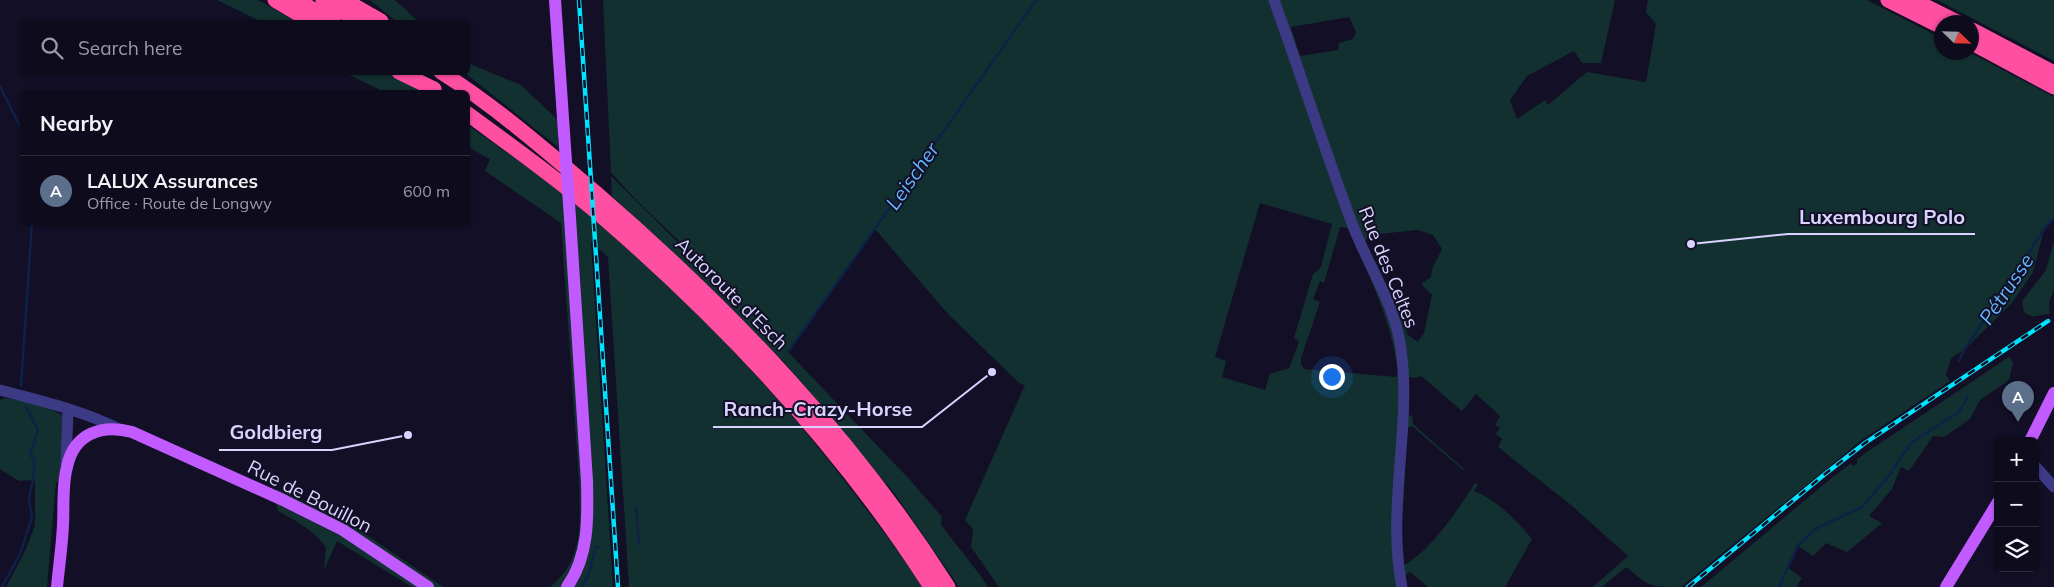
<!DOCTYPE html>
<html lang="en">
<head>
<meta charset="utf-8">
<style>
  body { margin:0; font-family:Mulish,sans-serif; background:#171425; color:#f1f3f6 }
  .controls { position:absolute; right:15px; bottom:15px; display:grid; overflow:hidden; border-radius:8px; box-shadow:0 1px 4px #0004 }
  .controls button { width:45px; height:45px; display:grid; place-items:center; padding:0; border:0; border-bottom:1px solid #2e2b3b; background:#0e0b1c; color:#f1f3f6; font:25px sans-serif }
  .compass { position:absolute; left:1934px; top:15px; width:45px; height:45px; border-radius:50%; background:#0e0b1c; box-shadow:0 1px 4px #0004; rotate:113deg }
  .you { position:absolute; left:1331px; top:376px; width:18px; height:18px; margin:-12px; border:4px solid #fff; border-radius:50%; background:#1a73e8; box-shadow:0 0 0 8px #1a73e833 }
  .badge { display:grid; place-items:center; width:32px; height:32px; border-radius:50%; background:#00e5ff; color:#fff; font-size:16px; font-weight:700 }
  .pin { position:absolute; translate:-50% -41px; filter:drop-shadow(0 1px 2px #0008) }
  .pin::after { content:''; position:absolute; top:26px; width:18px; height:15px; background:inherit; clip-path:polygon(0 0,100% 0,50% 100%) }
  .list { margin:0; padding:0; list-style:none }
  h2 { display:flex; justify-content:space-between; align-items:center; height:65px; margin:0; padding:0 20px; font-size:21px }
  h2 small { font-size:16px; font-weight:400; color:#9b9ba3 }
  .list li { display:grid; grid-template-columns:32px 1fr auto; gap:15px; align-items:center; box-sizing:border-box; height:70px; padding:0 20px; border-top:1px solid #2e2b3b }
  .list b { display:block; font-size:19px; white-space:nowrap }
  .list p { margin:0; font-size:16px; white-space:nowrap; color:#9b9ba3 }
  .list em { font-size:16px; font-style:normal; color:#9b9ba3 }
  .icon { flex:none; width:28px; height:28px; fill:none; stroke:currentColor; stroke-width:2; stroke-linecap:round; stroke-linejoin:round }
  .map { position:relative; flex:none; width:2054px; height:587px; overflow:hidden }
  .search { position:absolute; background:#0e0b1c; box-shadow:0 1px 4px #0004; left:20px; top:20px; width:450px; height:55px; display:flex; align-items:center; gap:12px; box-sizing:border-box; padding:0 18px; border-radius:8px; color:#9b9ba3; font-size:19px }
  .panel { position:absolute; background:#0e0b1c; box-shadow:0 1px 4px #0004; left:20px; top:90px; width:450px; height:135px; border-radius:8px }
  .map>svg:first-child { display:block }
  .green { fill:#12302f; fill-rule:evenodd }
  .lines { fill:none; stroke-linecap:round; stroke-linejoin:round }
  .stream { stroke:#0c2248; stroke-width:2.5 }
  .minor { stroke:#3d3a85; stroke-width:11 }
  .major { stroke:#c25bff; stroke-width:12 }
  .highway { stroke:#ff4fa3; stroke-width:15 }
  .rail-casing { stroke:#00e5ff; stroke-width:4.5 }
  .rail { stroke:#130f26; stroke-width:2.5; stroke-dasharray:8; stroke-linecap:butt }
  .major-bridge { stroke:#c25bff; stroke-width:12 }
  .labels { text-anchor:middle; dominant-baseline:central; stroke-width:4; stroke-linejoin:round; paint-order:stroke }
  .street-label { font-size:19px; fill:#d9d4ff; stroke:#130f26 }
  .water-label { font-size:20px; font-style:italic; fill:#62b6ff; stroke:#130f26 }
  .leader { fill:none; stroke:#d9d4ff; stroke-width:2 }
  .callout-dot { fill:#d9d4ff; stroke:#130f26; stroke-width:2 }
  .callout-label { font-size:20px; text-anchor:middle; font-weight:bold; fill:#d9d4ff; stroke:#130f26; stroke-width:4; stroke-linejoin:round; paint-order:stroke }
</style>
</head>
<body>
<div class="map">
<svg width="2054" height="587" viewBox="0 0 2054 587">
  <rect width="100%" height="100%" fill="#130f26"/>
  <path class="green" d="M 217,0 L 258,0 L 297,22 L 262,22 Z
    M 370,0 L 395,0 L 419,22 L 397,22 Z
    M 603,0 L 1615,0 L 1601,63 L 1582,63 L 1574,51 L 1527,76 L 1510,100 L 1517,119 L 1545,100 L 1548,105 L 1587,72 L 1646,82 L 1656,24 L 1646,12 L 1648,0 L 1867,0 L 1941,38 L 1942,52 L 1971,53 L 2054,97 L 2054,218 L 2044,230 L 2033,272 L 2012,303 L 1964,350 L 1951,358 L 1946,375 L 1950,381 L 1863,439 L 1681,587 C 1649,587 1650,587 1626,567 L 1602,587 L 1593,587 L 1628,556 L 1571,505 L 1498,447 L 1502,439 L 1496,434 L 1500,428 L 1495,425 L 1500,416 L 1476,394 L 1462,411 L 1421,376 L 1416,378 L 1408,377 L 1408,417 L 1412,415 L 1413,424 L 1464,469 L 1463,470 L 1412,426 L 1407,428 L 1402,534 L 1404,565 C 1430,552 1459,508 1475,483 L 1478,484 L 1474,491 C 1494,498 1519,522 1532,539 L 1505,587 L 1428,587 L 1410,572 L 1406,575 L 1400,575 L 1402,587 L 999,587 L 971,547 L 973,529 L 965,520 L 1025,385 L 1019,383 L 948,314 L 875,229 L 788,352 L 911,481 L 942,517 L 941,525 L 980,575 L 988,587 L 959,587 L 895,494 L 784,362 L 612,196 L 611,176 L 746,310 C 706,260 652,221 611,172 ZM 1349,17 L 1356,32 L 1353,39 L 1339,43 L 1338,50 L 1300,56 L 1291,27 ZM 1260,203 L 1332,224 L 1321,267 L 1313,274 L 1294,338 L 1299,342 L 1289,368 L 1270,374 L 1265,390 L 1222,377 L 1226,361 L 1215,357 ZM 1340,227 L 1348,228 C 1369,276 1392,321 1398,373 L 1396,377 L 1304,369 L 1301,364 L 1301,358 L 1320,302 L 1313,299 L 1320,281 L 1324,283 ZM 1417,230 L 1433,235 L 1442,249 L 1432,269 L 1431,277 L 1421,284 L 1432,295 L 1424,333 L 1418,342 L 1407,334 L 1403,318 L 1365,241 L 1370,235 Z
    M 1937,0 L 2054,0 L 2054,61 Z
    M 468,63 L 521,85 L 558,120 L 558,147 L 465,73 L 468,72 Z
    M 345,73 L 391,73 L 421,92 L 385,92 Z
    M 468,125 C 494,144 522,162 548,182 C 668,277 778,389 869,513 C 887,537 906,561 922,587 L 629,587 L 608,257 L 591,242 L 613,587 L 550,587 C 585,559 580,521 579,481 L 561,223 L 485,171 L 490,159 L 468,147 Z
    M 2054,241 L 2054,289 L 2049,303 L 2050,314 C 2039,314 2034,320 2024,312 L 2022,301 L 2046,270 Z
    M 2009,357 L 2013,363 L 2009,380 L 1980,400 L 1970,419 L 1944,437 L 1933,436 L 1909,471 L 1901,467 L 1892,489 L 1869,516 L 1882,523 L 1847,552 L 1826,543 L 1813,556 L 1798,546 L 1787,567 L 1802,578 L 1796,587 L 1701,587 L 1829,480 L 1850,464 L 1854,466 L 1857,463 L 1857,459 L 1867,452 Z
    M 5,398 C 24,400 45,406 62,415 L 64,424 L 61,483 L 56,482 L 47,587 L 6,587 L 26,549 L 35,525 L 35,480 L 19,481 L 0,469 L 0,400 Z
    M 276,489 L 352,525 L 443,587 L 412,587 L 337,541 L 324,570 L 326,547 C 314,530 296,521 278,511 L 274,496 Z"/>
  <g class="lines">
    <path class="stream" d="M 0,86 L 22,131
      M 788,352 L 1036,0
      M 1959,361 L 1964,350 L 2045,228 L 2054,218
      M 21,386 L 32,222
      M 636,507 L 639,544
      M 2,587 L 20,554 L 32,517 L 29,499 L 34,475 L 34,459 L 30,455 L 38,430 L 26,407
      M 581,587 L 588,576 L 596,547 L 600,547
      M 1779,587 L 1798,545 L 1817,528 L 1862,507 L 1888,477 L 1906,450 L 1912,442 L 1959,412 L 1968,396"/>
    <path class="minor" d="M 1274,0 C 1301,75 1325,151 1353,226 C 1368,265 1396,307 1401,349 C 1412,428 1386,508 1402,587
      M 0,390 C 40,401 82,410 119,429
      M 66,464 L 68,410
      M 2035,466 L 2054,487"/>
    <path class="major" d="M 555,0 L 564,133
      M 2030,441 L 2054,393
      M 57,587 C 59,566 62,546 63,525 C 64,506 62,485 67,467 C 74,433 102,424 132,432 L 283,500 L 343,530 L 428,587
      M 567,587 C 589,556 588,518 587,481 L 570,218
      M 1946,587 L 1998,502"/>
    <path class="highway" d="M 275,0 L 312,22
      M 297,0 L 334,22
      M 323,0 L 361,22
      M 344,0 L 381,21
      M 1888,0 L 1942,27
      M 1913,0 L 1957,22
      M 1972,30 L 2054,73
      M 1972,43 L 2054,87
      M 399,72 L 434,89
      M 441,72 C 495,106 548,152 596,193 C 730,309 853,437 948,587
      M 468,114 C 514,148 562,182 606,220 C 729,327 843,449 931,587"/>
    <g class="rail-casing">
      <path id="rail" d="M 579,0 L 618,587
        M 1688,587 L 1825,474 L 1865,443 L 2048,321"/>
    </g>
    <use href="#rail" class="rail"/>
    <path class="major-bridge" d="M 564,133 L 570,218"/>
  </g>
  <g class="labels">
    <g class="street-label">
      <text transform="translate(1389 267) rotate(68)">Rue des Celtes</text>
      <text transform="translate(732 293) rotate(45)">Autoroute d'Esch</text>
      <text transform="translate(310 496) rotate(27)">Rue de Bouillon</text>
    </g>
    <g class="water-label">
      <text transform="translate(912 176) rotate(-55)">Leischer</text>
      <text transform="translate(2006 289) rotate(-56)">Pétrusse</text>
    </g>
  </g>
  <path class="leader" d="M1691 244L1788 234H1975M992 372L922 427H713M408 435L332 450H219"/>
  <g class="callout-dot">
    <circle cx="1691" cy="244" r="5"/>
    <circle cx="992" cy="372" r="5"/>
    <circle cx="408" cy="435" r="5"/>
  </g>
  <g class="callout-label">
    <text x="1882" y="224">Luxembourg Polo</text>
    <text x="818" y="416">Ranch-Crazy-Horse</text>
    <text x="276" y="439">Goldbierg</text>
  </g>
</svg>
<div class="controls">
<button>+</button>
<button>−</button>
<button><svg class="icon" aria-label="layers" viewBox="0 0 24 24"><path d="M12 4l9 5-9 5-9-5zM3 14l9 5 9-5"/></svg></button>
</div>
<svg class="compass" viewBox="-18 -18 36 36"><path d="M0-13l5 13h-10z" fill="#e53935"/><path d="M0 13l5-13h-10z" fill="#9b9ba3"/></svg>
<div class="you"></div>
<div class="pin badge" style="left:2018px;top:422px;background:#5c6f8a">A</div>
<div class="search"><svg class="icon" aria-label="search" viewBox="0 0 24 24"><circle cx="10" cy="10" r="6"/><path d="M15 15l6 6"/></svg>Search here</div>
<section class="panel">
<h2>Nearby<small></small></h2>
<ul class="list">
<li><span class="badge" style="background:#5c6f8a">A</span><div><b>LALUX Assurances</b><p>Office · Route de Longwy</p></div><em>600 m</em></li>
</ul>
</section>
</div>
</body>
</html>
